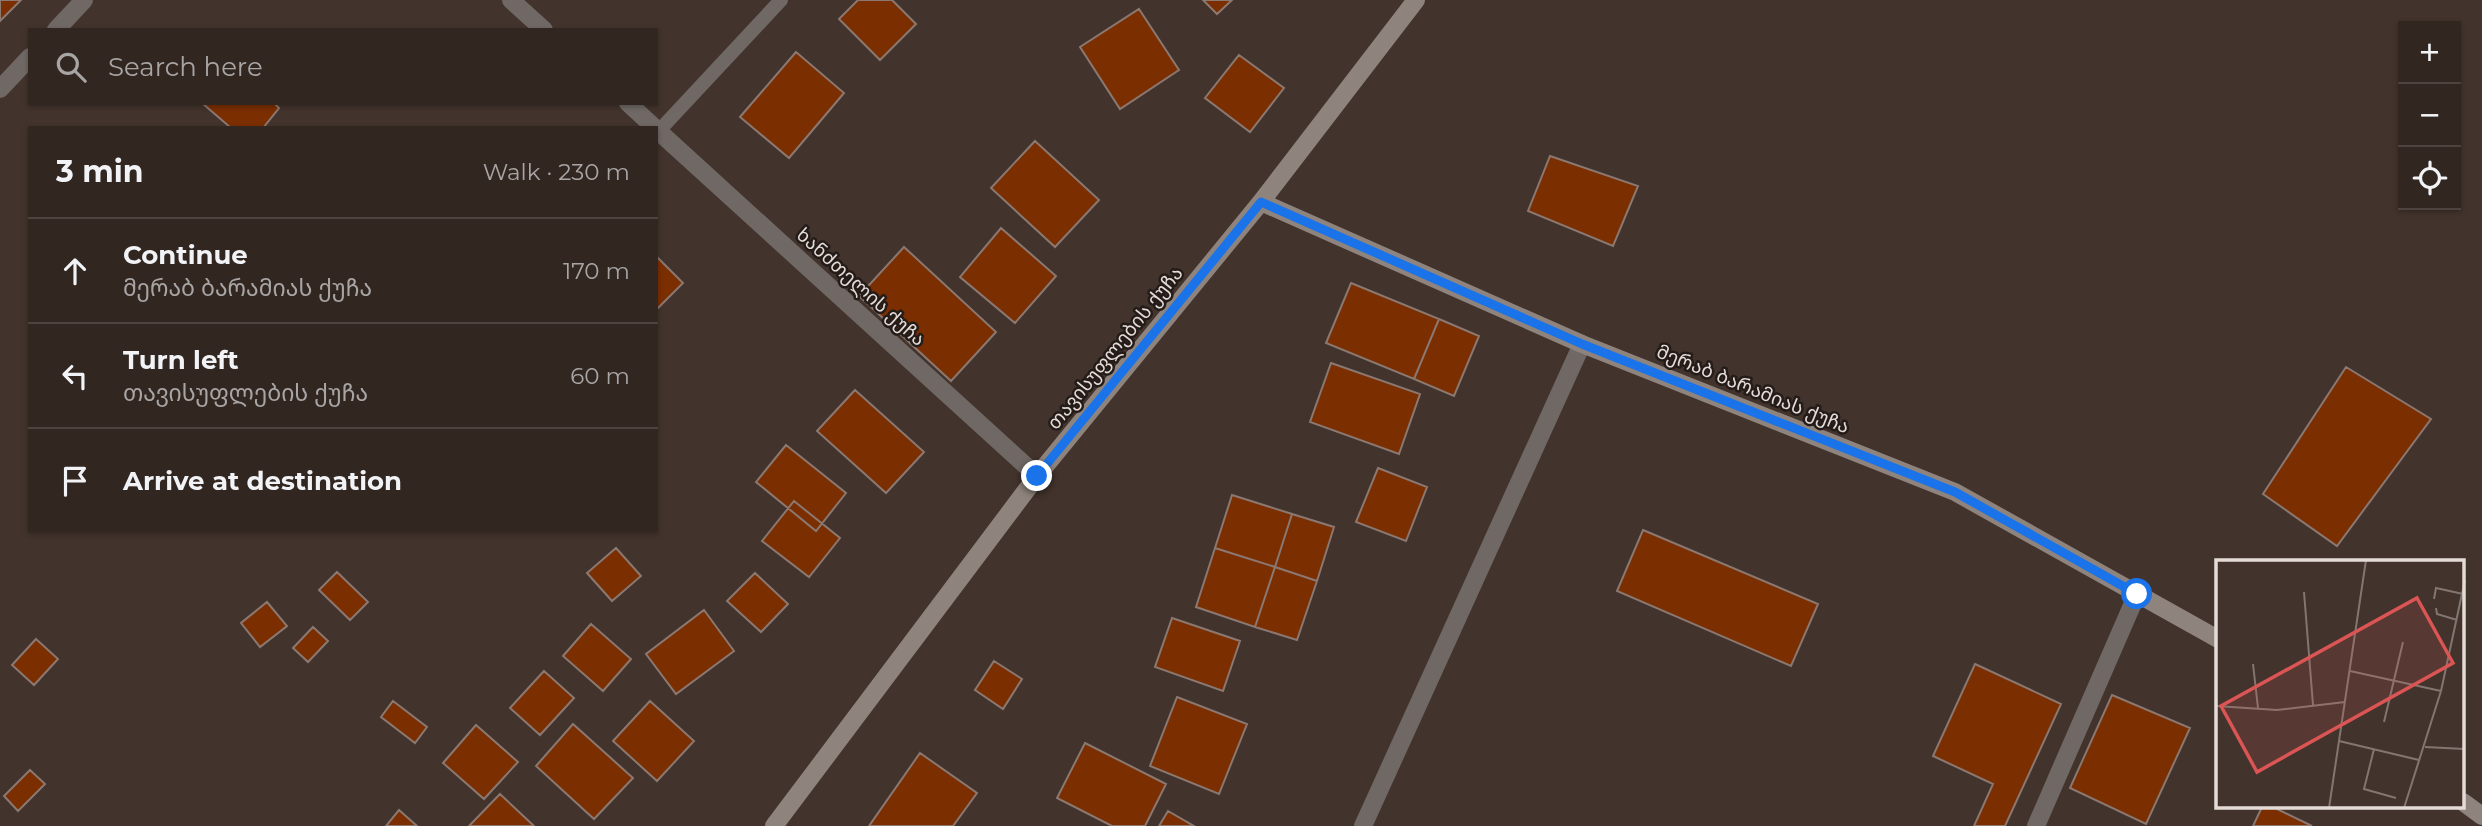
<!DOCTYPE html>
<html lang="en">
<head>
<meta charset="utf-8">
<style>
  body { margin:0; font-family:Montserrat,"Noto Sans Georgian",sans-serif; background:#3d322e; color:#f1f3f6 }
  .controls { position:absolute; right:21px; top:21px; display:grid; overflow:hidden; border-radius:0px; box-shadow:0 2px 5px #0004 }
  .controls button { width:63px; height:63px; display:grid; place-items:center; padding:0; border:0; border-bottom:2px solid #4d433f; background:#322621; color:#f1f3f6; font:35px sans-serif }
  .stop { position:absolute; width:21px; height:21px; margin:-16px; border:5px solid #1a73e8; border-radius:50%; background:#fff }
  .stop.end { background:#1a73e8; border-color:#fff; box-shadow:0 2px 7px #0008 }
  .list { margin:0; padding:0; list-style:none }
  h2 { display:flex; justify-content:space-between; align-items:center; height:91px; margin:0; padding:0 28px; font-size:30px }
  h2 small { font-size:23px; font-weight:400; color:#a8a5a5 }
  .list li { display:grid; grid-template-columns:46px 1fr auto; gap:21px; align-items:center; box-sizing:border-box; height:105px; padding:0 28px; border-top:2px solid #4d433f }
  .list b { display:block; font-size:26px; white-space:nowrap }
  .list p { margin:0; font-size:23px; white-space:nowrap; color:#a8a5a5 }
  .list em { font-size:23px; font-style:normal; color:#a8a5a5 }
  .icon { flex:none; width:38px; height:38px; fill:none; stroke:currentColor; stroke-width:2; stroke-linecap:round; stroke-linejoin:round }
  .map { position:relative; flex:none; width:2482px; height:826px; overflow:hidden }
  .search { position:absolute; background:#322621; box-shadow:0 2px 5px #0004; left:28px; top:28px; width:630px; height:77px; display:flex; align-items:center; gap:18px; box-sizing:border-box; padding:0 24px; border-radius:0px; color:#a8a5a5; font-size:26px }
  .panel { position:absolute; background:#322621; box-shadow:0 2px 5px #0004; left:28px; top:126px; width:630px; height:406px; border-radius:0px }
  .map>svg:first-child { display:block }
  .building { fill:#7b2e00; stroke:#8a7871; stroke-width:2 }
  .lines { fill:none; stroke-linecap:round; stroke-linejoin:round }
  .lane { stroke:#6f6864; stroke-width:14 }
  .street { stroke:#6f6864; stroke-width:18 }
  .secondary { stroke:#8f847d; stroke-width:18 }
  .route { stroke:#1a73e8; stroke-width:9 }
  .labels { text-anchor:middle; dominant-baseline:central; stroke-width:5; stroke-linejoin:round; paint-order:stroke }
  .street-label { font-size:19px; fill:#e5dbd7; stroke:#231c19 }
  .inset-road { fill:none; stroke:#837670; stroke-width:2 }
  .view { fill:#da5554; fill-opacity:0.15; stroke:#da5554; stroke-width:3.5 }
  .inset-edge { fill:none; stroke:#e5dbd7; stroke-width:3.5 }
</style>
</head>
<body>
<div class="map">
<svg width="2482" height="826" viewBox="0 0 2482 826">
  <rect width="100%" height="100%" fill="#42332c"/>
  <path class="building" d="M 0,0 L 21,0 L 0,21 Z
    M 858,0 L 892,0 L 916,24 L 880,60 L 839,19 Z
    M 1203,0 L 1232,0 L 1217,14 Z
    M 1139,9 L 1179,70 L 1120,109 L 1080,47 Z
    M 796,52 L 844,93 L 789,158 L 740,117 Z
    M 1239,55 L 1284,88 L 1250,132 L 1205,98 Z
    M 202,103 L 274,103 L 279,108 L 263,128 L 231,128 Z
    M 1035,141 L 1099,200 L 1055,247 L 991,188 Z
    M 1550,156 L 1638,186 L 1613,246 L 1528,211 Z
    M 1001,228 L 1056,276 L 1015,323 L 960,277 Z
    M 904,247 L 996,332 L 951,381 L 859,296 Z
    M 656,256 L 683,283 L 656,310 Z
    M 1351,283 L 1439,319 L 1414,379 L 1326,343 Z
    M 1439,319 L 1479,336 L 1454,396 L 1414,379 Z
    M 1331,363 L 1420,394 L 1399,454 L 1310,422 Z
    M 2346,367 L 2431,419 L 2337,546 L 2263,494 Z
    M 855,390 L 924,452 L 886,493 L 817,431 Z
    M 786,445 L 846,493 L 816,531 L 756,482 Z
    M 1378,468 L 1427,487 L 1406,541 L 1356,522 Z
    M 1232,495 L 1292,514 L 1275,567 L 1215,548 Z
    M 794,501 L 840,538 L 809,577 L 762,541 Z
    M 1292,514 L 1334,527 L 1317,581 L 1275,567 Z
    M 1643,530 L 1818,604 L 1791,666 L 1617,591 Z
    M 616,548 L 641,576 L 612,601 L 587,573 Z
    M 1215,548 L 1275,567 L 1255,627 L 1196,607 Z
    M 1275,567 L 1317,581 L 1297,640 L 1255,627 Z
    M 337,572 L 368,602 L 350,620 L 319,590 Z
    M 755,573 L 788,604 L 761,632 L 727,601 Z
    M 267,602 L 287,626 L 260,647 L 241,623 Z
    M 704,610 L 734,651 L 676,694 L 646,654 Z
    M 1172,618 L 1240,641 L 1223,691 L 1155,667 Z
    M 591,624 L 631,659 L 603,691 L 563,656 Z
    M 313,627 L 328,641 L 308,662 L 293,648 Z
    M 36,639 L 58,659 L 34,685 L 12,665 Z
    M 994,661 L 1022,679 L 1003,709 L 975,690 Z
    M 1975,664 L 2061,704 L 2005,826 L 1974,826 L 1993,784 L 1933,756 Z
    M 544,671 L 574,698 L 540,735 L 510,708 Z
    M 2112,695 L 2190,728 L 2146,824 L 2070,788 Z
    M 1177,697 L 1247,724 L 1219,794 L 1150,766 Z
    M 393,701 L 427,727 L 415,743 L 381,717 Z
    M 650,701 L 694,741 L 657,781 L 613,741 Z
    M 573,724 L 633,778 L 594,819 L 536,766 Z
    M 476,725 L 518,762 L 484,799 L 443,763 Z
    M 1085,743 L 1166,784 L 1145,826 L 1112,826 L 1057,798 Z
    M 920,753 L 977,793 L 953,826 L 869,826 Z
    M 30,770 L 45,784 L 18,811 L 4,796 Z
    M 500,794 L 534,826 L 469,826 Z
    M 2262,807 L 2273,807 L 2312,826 L 2253,826 Z
    M 399,810 L 417,826 L 386,826 Z
    M 1168,811 L 1194,826 L 1159,826 Z"/>
  <g class="lines">
    <path class="lane" d="M 656,134 L 781,0"/>
    <path class="street" d="M 511,0 L 544,30
      M 56,30 L 84,0
      M 0,89 L 30,57
      M 628,103 L 655,128
      M 656,129 L 1037,476
      M 1363,826 L 1582,344
      M 2036,826 L 2137,594"/>
    <path class="secondary" d="M 1261,202 L 1582,344 L 1955,492 L 2218,639
      M 2463,802 L 2482,816
      M 774,826 L 1037,476 L 1261,202 L 1416,0"/>
  </g>
  <g class="lines">
    <path class="route" d="M 1037,476 L 1261,202 L 1582,344 L 1955,492 L 2137,594"/>
  </g>
  <g class="labels">
    <g class="street-label">
      <text transform="translate(861 287) rotate(42)">ხანძთელის ქუჩა</text>
      <text transform="translate(1115 348) rotate(-51)">თავისუფლების ქუჩა</text>
      <text transform="translate(1753 389) rotate(22)">მერაბ ბარამიას ქუჩა</text>
    </g>
  </g>
  <g transform="translate(2216 560)">
    <rect width="248" height="248" fill="#42332c"/>
    <path class="inset-road" d="M 88,32 L 97,145M 218,39 L 220,28 L 247,34M 220,48 L 221,54 L 241,60M 37,104 L 42,148M 134,111 L 225,131M 0,146 L 61,150 L 129,142M 168,162 L 187,82M 123,181 L 203,200M 209,187 L 249,189M 158,189 L 148,229 L 180,238M 113,248 L 150,0M 188,248 L 225,131 L 249,20"/>
    <path class="view" d="M 201,38 L 237,103 L 41,212 L 5,146 Z"/>
    <rect width="248" height="248" class="inset-edge"/>
  </g>
</svg>
<div class="controls">
<button>+</button>
<button>−</button>
<button><svg class="icon" aria-label="locate" viewBox="0 0 24 24"><circle cx="12" cy="12" r="6"/><path d="M12 2v4M12 18v4M2 12h4M18 12h4"/></svg></button>
</div>
<div class="stop" style="left:2137px;top:594px"></div>
<div class="stop end" style="left:1037px;top:476px"></div>
<div class="search"><svg class="icon" aria-label="search" viewBox="0 0 24 24"><circle cx="10" cy="10" r="6"/><path d="M15 15l6 6"/></svg>Search here</div>
<section class="panel">
<h2>3 min<small>Walk · 230 m</small></h2>
<ul class="list">
<li><svg class="icon" aria-label="ahead" viewBox="0 0 24 24"><path d="M12 20V5M6 11l6-6 6 6"/></svg><div><b>Continue</b><p>მერაბ ბარამიას ქუჩა</p></div><em>170 m</em></li>
<li><svg class="icon" aria-label="left" viewBox="0 0 24 24"><path d="M17 20v-9H6M10 6l-5 5 5 5"/></svg><div><b>Turn left</b><p>თავისუფლების ქუჩა</p></div><em>60 m</em></li>
<li><svg class="icon" aria-label="arrive" viewBox="0 0 24 24"><path d="M6 21V4h12l-3 4 3 4H6"/></svg><div><b>Arrive at destination</b></div></li>
</ul>
</section>
</div>
</body>
</html>
